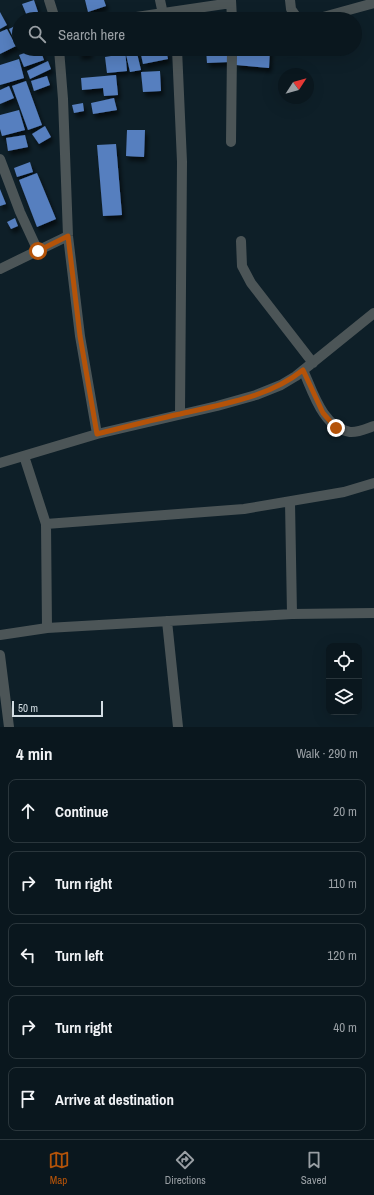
<!DOCTYPE html>
<html lang="en">
<head>
<meta charset="utf-8">
<style>
  body { margin:0; font-family:"Archivo Narrow",sans-serif; background:#132027; color:#f1f3f6 }
  .controls { position:absolute; right:12px; bottom:12px; display:grid; overflow:hidden; border-radius:8px; box-shadow:0 4px 16px #0002 }
  .controls button { width:36px; height:36px; display:grid; place-items:center; padding:0; border:0; border-bottom:1px solid #2a363c; background:#0a171e; color:#f1f3f6; font:20px sans-serif }
  .compass { position:absolute; left:278px; top:68px; width:36px; height:36px; border-radius:50%; background:#0a171e; box-shadow:0 4px 16px #0002; rotate:54deg }
  .scale { position:absolute; left:12px; bottom:10px; width:91px; box-sizing:border-box; padding-left:4px; border:2px solid #d3dde3; border-top:0; font-size:11px; line-height:14px; white-space:nowrap; color:#d3dde3; -webkit-text-stroke:3px #0e1f28; paint-order:stroke }
  .stop { position:absolute; width:12px; height:12px; margin:-9px; border:3px solid #b45309; border-radius:50%; background:#fff }
  .stop.end { background:#b45309; border-color:#fff; box-shadow:0 1px 4px #0008 }
  .list { margin:0; padding:0; list-style:none }
  h2 { display:flex; justify-content:space-between; align-items:center; height:52px; margin:0; padding:0 16px; font-size:17px }
  h2 small { font-size:13px; font-weight:400; color:#999fa4 }
  .list li { display:grid; grid-template-columns:26px 1fr auto; gap:12px; align-items:center; box-sizing:border-box; height:64px; margin:0 8px 8px; padding:0 8px; border:1px solid #2a363c; border-radius:8px }
  .list b { display:block; font-size:15px; white-space:nowrap }
  .list em { font-size:13px; font-style:normal; color:#999fa4 }
  .icon { flex:none; width:22px; height:22px; fill:none; stroke:currentColor; stroke-width:2; stroke-linecap:round; stroke-linejoin:round }
  .map { position:relative; flex:none; width:374px; height:727px; overflow:hidden }
  .search { position:absolute; background:#0a171e; box-shadow:0 4px 16px #0002; left:12px; right:12px; top:12px; height:44px; display:flex; align-items:center; gap:10px; box-sizing:border-box; padding:0 14px; border-radius:22px; color:#999fa4; font-size:15px }
  .sheet { height:412px; background:#0a171e }
  nav { display:flex; justify-content:space-around; align-items:center; box-sizing:border-box; height:56px; border-top:1px solid #2a363c; background:#0a171e; font-size:11px; color:#999fa4 }
  nav a { display:grid; justify-items:center; gap:2px }
  nav .on { color:#b45309 }
  .map>svg:first-child { display:block }
  .building { fill:#577fbf; filter:url(#shadow) }
  .lines { fill:none; stroke-linecap:round; stroke-linejoin:round }
  .street { stroke:#4c5557; stroke-width:10 }
  .route { stroke:#b45309; stroke-width:5 }
</style>
</head>
<body>
<div class="map">
<svg width="374" height="727" viewBox="0 0 374 727">
  <defs>
    <filter id="shadow"><feDropShadow dx="2.5" dy="4.5" stdDeviation="2" flood-color="#0009"/></filter>
  </defs>
  <rect width="100%" height="100%" fill="#0e1f28"/>
  <path class="building" d="M 34,0 L 38,12 L 27,16 L 22,4 Z
    M 85,0 L 104,0 L 106,6 L 88,12 Z
    M 0,12 L 7,25 L 0,29 Z
    M 224,12 L 225,19 L 205,19 L 205,15 Z
    M 198,13 L 199,19 L 181,19 L 180,16 Z
    M 19,24 L 19,49 L 9,29 Z
    M 7,29 L 16,46 L 0,54 L 0,32 Z
    M 36,49 L 40,49 L 44,60 L 24,67 L 19,55 Z
    M 79,49 L 90,49 L 90,54 L 79,55 Z
    M 125,49 L 127,71 L 107,73 L 105,57 L 117,55 L 117,50 Z
    M 136,49 L 141,70 L 130,72 L 125,50 Z
    M 146,49 L 166,49 L 168,59 L 143,64 L 140,50 Z
    M 206,49 L 228,49 L 229,62 L 207,63 Z
    M 237,49 L 270,49 L 269,68 L 236,65 Z
    M 19,59 L 24,78 L 0,85 L 0,65 Z
    M 48,61 L 51,69 L 30,79 L 27,71 Z
    M 160,71 L 161,91 L 143,92 L 141,72 Z
    M 116,75 L 118,95 L 104,96 L 103,88 L 82,90 L 81,78 Z
    M 47,76 L 50,85 L 34,91 L 31,81 Z
    M 26,81 L 42,125 L 28,130 L 12,86 Z
    M 9,86 L 14,98 L 0,104 L 0,90 Z
    M 114,98 L 117,110 L 93,114 L 91,103 Z
    M 83,103 L 84,111 L 74,113 L 72,105 Z
    M 19,110 L 25,130 L 2,136 L 0,129 L 0,115 Z
    M 45,126 L 51,137 L 39,144 L 32,134 Z
    M 127,130 L 145,130 L 144,157 L 126,156 Z
    M 25,135 L 28,147 L 8,151 L 6,138 Z
    M 116,144 L 122,215 L 103,216 L 97,145 Z
    M 30,162 L 33,172 L 17,177 L 14,168 Z
    M 37,173 L 56,219 L 37,227 L 19,180 Z
    M 0,189 L 6,204 L 0,206 Z
    M 15,218 L 18,226 L 11,229 L 7,222 Z"/>
  <g class="lines">
    <path class="street" d="M 49,0 L 55,19
      M 160,0 L 163,14
      M 231,0 L 232,19
      M 290,0 L 291,9 L 298,19
      M 123,19 L 231,3
      M 316,19 L 374,3
      M 59,49 L 63,99 L 68,236 L 80,336 L 97,434
      M 177,49 L 182,162 L 180,413
      M 231,142 L 232,49
      M 0,159 L 20,212 L 38,251
      M 241,241 L 242,266 L 251,283 L 313,363
      M 0,269 L 68,236
      M 303,370 C 313,392 323,428 350,432 C 357,433 368,428 374,426
      M 24,456 L 46,524 L 47,628
      M 0,463 L 97,434 L 217,406 L 256,395 L 281,385 L 296,376 L 374,313
      M 290,502 L 292,614
      M 46,524 L 244,509 L 344,492 L 374,483
      M 167,621 L 178,727
      M 0,635 L 47,628 L 292,614 L 374,613
      M 0,655 L 9,727"/>
  </g>
  <g class="lines">
    <path class="route" d="M 38,251 L 68,236 L 80,336 L 97,434 C 125,427 152,420 180,414 C 222,404 268,398 303,370 L 323,413 L 336,428"/>
  </g>
</svg>
<div class="controls">
<button><svg class="icon" aria-label="locate" viewBox="0 0 24 24"><circle cx="12" cy="12" r="6"/><path d="M12 2v4M12 18v4M2 12h4M18 12h4"/></svg></button>
<button><svg class="icon" aria-label="layers" viewBox="0 0 24 24"><path d="M12 4l9 5-9 5-9-5zM3 14l9 5 9-5"/></svg></button>
</div>
<svg class="compass" viewBox="-18 -18 36 36"><path d="M0-13l5 13h-10z" fill="#e53935"/><path d="M0 13l5-13h-10z" fill="#999fa4"/></svg>
<div class="scale">50 m</div>
<div class="stop" style="left:38px;top:251px"></div>
<div class="stop end" style="left:336px;top:428px"></div>
<div class="search"><svg class="icon" aria-label="search" viewBox="0 0 24 24"><circle cx="10" cy="10" r="6"/><path d="M15 15l6 6"/></svg>Search here</div>
</div>
<section class="sheet">
<h2>4 min<small>Walk · 290 m</small></h2>
<ul class="list">
<li><svg class="icon" aria-label="ahead" viewBox="0 0 24 24"><path d="M12 20V5M6 11l6-6 6 6"/></svg><div><b>Continue</b></div><em>20 m</em></li>
<li><svg class="icon" aria-label="right" viewBox="0 0 24 24"><path d="M7 20v-9h11M14 6l5 5-5 5"/></svg><div><b>Turn right</b></div><em>110 m</em></li>
<li><svg class="icon" aria-label="left" viewBox="0 0 24 24"><path d="M17 20v-9H6M10 6l-5 5 5 5"/></svg><div><b>Turn left</b></div><em>120 m</em></li>
<li><svg class="icon" aria-label="right" viewBox="0 0 24 24"><path d="M7 20v-9h11M14 6l5 5-5 5"/></svg><div><b>Turn right</b></div><em>40 m</em></li>
<li><svg class="icon" aria-label="arrive" viewBox="0 0 24 24"><path d="M6 21V4h12l-3 4 3 4H6"/></svg><div><b>Arrive at destination</b></div></li>
</ul>
</section>
<nav>
<a class="on"><svg class="icon" aria-label="map" viewBox="0 0 24 24"><path d="M3 6l6-2 6 2 6-2v14l-6 2-6-2-6 2zM9 4v14M15 6v14"/></svg>Map</a>
<a><svg class="icon" aria-label="directions" viewBox="0 0 24 24"><path d="M12 3l9 9-9 9-9-9zM9 14v-3h6M13 9l2 2-2 2"/></svg>Directions</a>
<a><svg class="icon" aria-label="saved" viewBox="0 0 24 24"><path d="M7 4h10v16l-5-4-5 4z"/></svg>Saved</a>
</nav>
</body>
</html>
